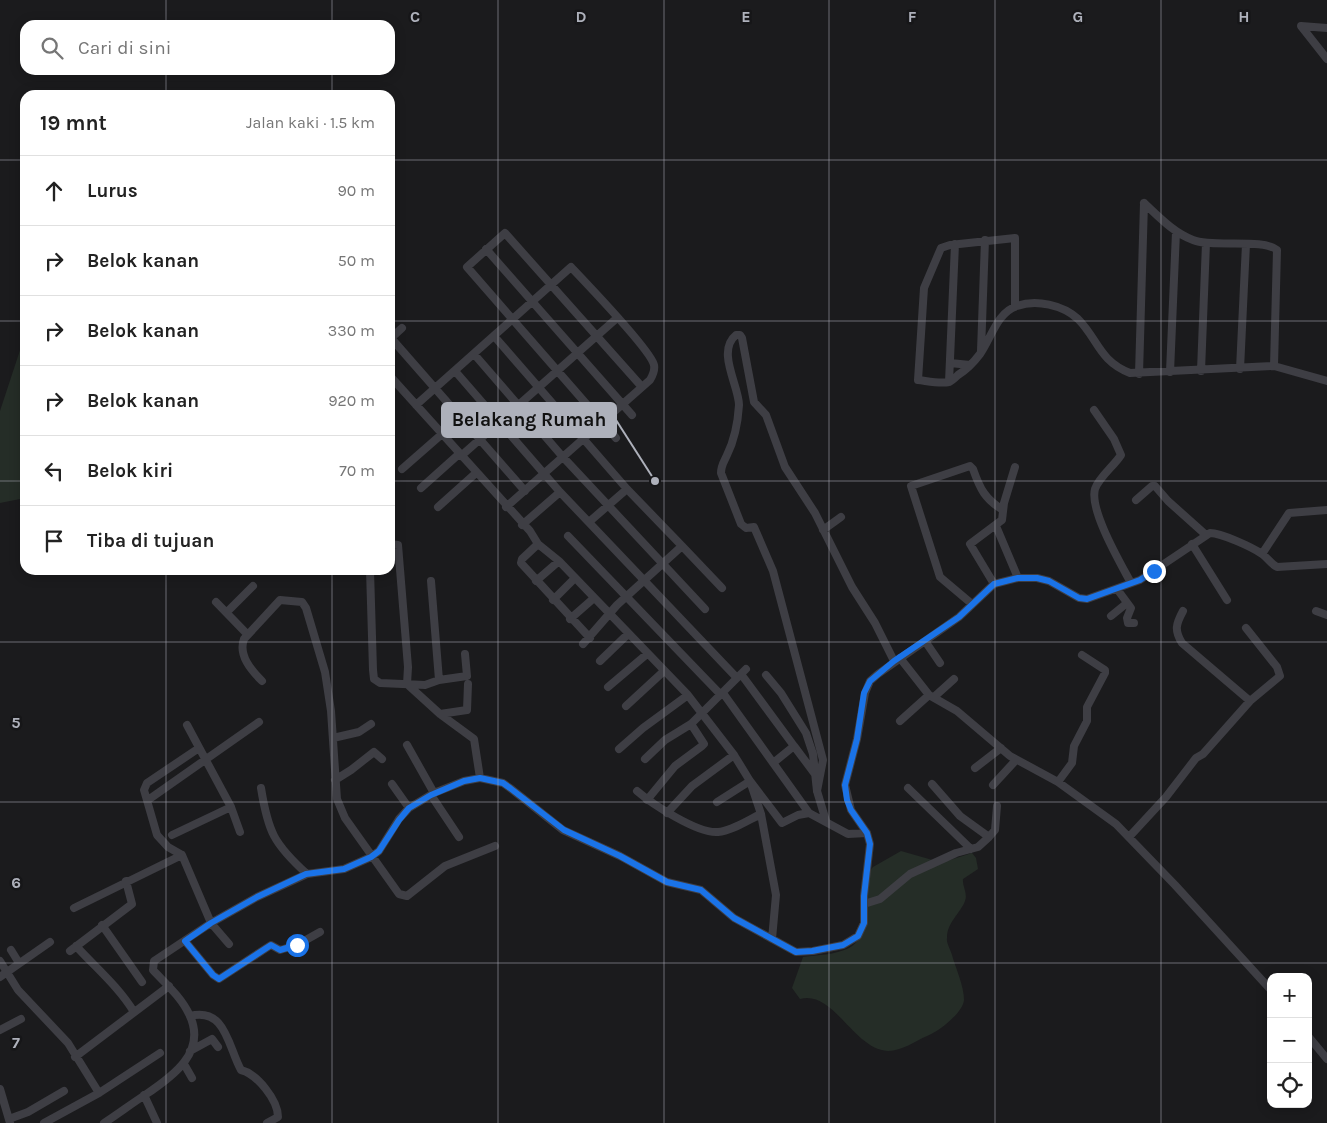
<!DOCTYPE html>
<html lang="id">
<head>
<meta charset="utf-8">
<style>
  body { margin:0; font-family:Karla,sans-serif; background:#f6f6f6; color:#222 }
  .controls { position:absolute; right:15px; bottom:15px; display:grid; overflow:hidden; border-radius:10px; box-shadow:0 2px 12px #0003 }
  .controls button { width:45px; height:45px; display:grid; place-items:center; padding:0; border:0; border-bottom:1px solid #e0e0e0; background:#fff; color:#222; font:25px sans-serif }
  .stop { position:absolute; width:15px; height:15px; margin:-11px; border:4px solid #1a73e8; border-radius:50%; background:#fff }
  .stop.end { background:#1a73e8; border-color:#fff; box-shadow:0 1px 5px #0008 }
  .list { margin:0; padding:0; list-style:none }
  h2 { display:flex; justify-content:space-between; align-items:center; height:65px; margin:0; padding:0 20px; font-size:21px }
  h2 small { font-size:16px; font-weight:400; color:#767676 }
  .list li { display:grid; grid-template-columns:32px 1fr auto; gap:15px; align-items:center; box-sizing:border-box; height:70px; padding:0 20px; border-top:1px solid #e0e0e0 }
  .list b { display:block; font-size:19px; white-space:nowrap }
  .list em { font-size:16px; font-style:normal; color:#767676 }
  .icon { flex:none; width:28px; height:28px; fill:none; stroke:currentColor; stroke-width:2; stroke-linecap:round; stroke-linejoin:round }
  .map { position:relative; flex:none; width:1327px; height:1123px; overflow:hidden }
  .search { position:absolute; background:#fff; box-shadow:0 2px 12px #0003; left:20px; top:20px; width:375px; height:55px; display:flex; align-items:center; gap:12px; box-sizing:border-box; padding:0 18px; border-radius:15px; color:#767676; font-size:19px }
  .panel { position:absolute; background:#fff; box-shadow:0 2px 12px #0003; left:20px; top:90px; width:375px; height:485px; border-radius:15px }
  .map>svg:first-child { display:block }
  .green { fill:#252d27 }
  .lines { fill:none; stroke-linecap:round; stroke-linejoin:round }
  .street { stroke:#3e3e44; stroke-width:8 }
  .route { stroke:#1a73e8; stroke-width:6 }
  .grid { fill:none; stroke:#aeb1bb; stroke-width:1; stroke-opacity:0.55 }
  .grid-label { font-size:16px; text-anchor:middle; font-weight:bold; fill:#aeb1bb; stroke:#161618; stroke-width:5; stroke-linejoin:round; paint-order:stroke }
  .leader { fill:none; stroke:#aeb1bb; stroke-width:2 }
  .callout-dot { fill:#aeb1bb; stroke:#161618; stroke-width:2 }
  .callout { fill:#aeb1bb; stroke:#aeb1bb; stroke-width:2 }
  .callout-label { font-size:19px; text-anchor:middle; font-weight:bold; fill:#111 }
</style>
</head>
<body>
<div class="map">
<svg width="1327" height="1123" viewBox="0 0 1327 1123">
  <rect width="100%" height="100%" fill="#1b1b1d"/>
  <path class="green" d="M 25,335 L 25,498 L 0,503 L 0,411 Z
    M 901,851 L 936,861 L 947,861 L 972,853 L 976,858 L 978,869 L 963,879 C 962,886 968,893 965,901 C 960,914 947,922 947,938 C 946,943 951,950 952,955 C 956,969 964,986 964,1000 C 963,1013 938,1032 927,1036 C 915,1041 902,1051 888,1051 C 853,1049 834,990 800,999 L 792,988 L 803,957 C 817,955 835,955 849,948 C 871,936 867,894 869,872 L 873,867 Z"/>
  <g class="lines">
    <path class="street" d="M 1327,28 L 1301,26 L 1327,59
      M 486,249 L 632,415
      M 1015,306 L 1015,238 L 950,245 L 941,248 L 924,288 L 918,380 C 927,381 940,384 949,382 C 952,381 956,377 958,375 C 966,370 974,362 980,354 C 991,339 997,312 1017,306 C 1036,299 1063,305 1078,319 C 1098,339 1099,361 1130,373 L 1274,366 L 1277,250 C 1263,238 1213,248 1193,240 C 1174,233 1159,217 1144,203
      M 494,336 L 627,489 L 682,546
      M 391,338 L 525,491
      M 390,339 L 402,328
      M 981,351 L 985,240
      M 474,354 L 562,456 L 705,609
      M 950,363 L 970,365
      M 1274,366 L 1327,381
      M 1240,369 L 1246,244
      M 455,371 L 560,492 L 737,678
      M 1201,371 L 1206,243
      M 1170,372 L 1176,232
      M 1139,374 L 1144,203
      M 390,376 L 530,531 L 538,544 L 559,561 L 687,694 L 734,755 L 750,781 L 761,814 L 776,895 L 772,939
      M 949,382 L 955,244
      M 416,405 L 571,267 C 586,283 651,350 654,365 C 655,370 653,375 650,380 L 506,507
      M 1094,410 L 1114,439 L 1121,455 C 1114,466 1099,477 1095,489 C 1089,510 1121,564 1131,583
      M 616,438 L 467,267 L 505,233 L 642,387
      M 461,456 L 617,318
      M 402,469 L 442,434
      M 421,488 L 459,454
      M 1136,500 L 1152,486 L 1155,486 L 1168,501 L 1206,535
      M 438,507 L 476,473
      M 589,522 L 627,489
      M 522,525 L 560,492
      M 996,526 L 1018,578
      M 823,530 L 841,517
      M 568,536 L 721,695
      M 390,544 L 398,545 L 408,667 L 407,684 L 440,714 L 474,739 L 480,778
      M 538,544 L 522,559 L 521,563 L 590,638
      M 1192,544 L 1227,600
      M 1262,554 L 1289,513 L 1327,510
      M 370,570 L 373,670 L 374,679 L 380,683 L 425,685 L 439,680 L 431,581
      M 536,581 L 559,561
      M 994,584 L 970,544 L 1002,520 L 1004,503 L 1015,467
      M 1117,589 L 1131,608 L 1127,618 L 1128,623 L 1134,623
      M 553,600 L 575,578
      M 216,602 L 247,634
      M 972,604 L 940,577 L 911,486 L 970,466 L 973,469 C 980,489 985,499 1003,510
      M 1183,611 C 1176,624 1174,630 1182,643 L 1250,701
      M 1316,611 L 1327,615
      M 227,612 L 253,586
      M 1111,616 L 1127,603
      M 570,619 L 594,598
      M 925,641 L 940,663
      M 583,644 L 617,605 L 682,546 L 722,588
      M 900,658 L 929,695 L 957,711 L 1010,756 L 1058,782 L 1116,824 L 1175,885 L 1271,990
      M 600,661 L 628,634
      M 741,674 L 794,746 L 773,763
      M 766,675 L 781,693 L 806,733 L 813,754 L 817,791 L 826,821
      M 439,680 L 467,676 L 465,654
      M 262,681 C 251,670 238,655 244,639 L 280,600 L 302,602 L 306,608 L 325,672 L 331,711 L 337,799 L 345,818 L 399,894 L 407,896 L 445,866 L 495,846
      M 608,687 L 647,654
      M 723,693 L 809,813
      M 934,697 L 954,679
      M 626,706 L 664,671
      M 440,714 L 467,710 L 468,684
      M 900,721 L 929,695
      M 187,725 L 231,807 L 240,832
      M 333,738 L 359,732 L 371,724
      M 407,745 L 434,793
      M 794,746 L 815,774
      M 199,748 L 147,783 L 144,790 L 157,835 L 168,847 L 182,855 L 211,923 L 229,944
      M 619,749 L 643,728 L 688,695
      M 645,759 L 665,740 L 691,724 L 746,669
      M 975,768 L 1001,748
      M 335,780 L 351,770 L 374,752 L 382,759
      M 1058,782 L 1072,763 L 1074,746 L 1087,721 L 1087,707 L 1105,673 L 1105,670 L 1082,655
      M 392,784 L 409,808
      M 932,784 L 960,816 L 989,837 L 995,830 L 997,806
      M 993,785 L 1016,760
      M 261,788 C 268,832 274,844 307,874
      M 908,788 L 971,849
      M 637,791 C 652,804 698,834 718,832 C 732,831 748,820 761,814
      M 817,791 L 823,760 L 773,571 L 754,527 L 746,528 L 741,524 L 721,473 C 721,465 724,462 727,455 C 734,441 738,421 739,405 C 739,386 716,351 736,335 L 740,335 L 742,338 L 754,402 L 766,415 L 785,467 L 815,513 L 852,587 L 875,623 L 894,661
      M 431,795 L 459,837
      M 148,800 L 259,722
      M 647,800 L 675,766 L 702,746 L 704,744 L 691,724
      M 717,802 L 750,781 L 782,823 L 798,815 L 809,813 L 848,834 L 867,833
      M 667,813 L 692,786 L 734,755
      M 172,835 L 231,807
      M 1129,837 L 1166,797 L 1196,758 L 1203,754 L 1250,701 L 1280,676 L 1277,667 L 1246,628
      M 864,904 L 880,899 L 910,874 L 956,853 L 978,847 L 989,837
      M 74,908 L 182,855
      M 102,925 L 142,982
      M 185,941 L 213,975 L 219,979 L 271,945 L 280,950 L 297,945 L 320,932
      M 76,946 C 96,968 118,986 134,1012
      M 11,950 L 19,963
      M 70,951 L 132,904 L 126,881
      M 0,961 L 18,990 L 68,1043 L 99,1093
      M 0,977 L 50,942
      M 190,1016 C 226,1007 228,1047 241,1070 C 257,1074 278,1100 278,1117 L 267,1123
      M 0,1030 L 21,1019
      M 1308,1036 L 1327,1059
      M 190,1051 L 212,1039 L 218,1047
      M 75,1057 L 169,986
      M 184,1064 L 192,1078
      M 0,1089 L 10,1123
      M 144,1095 L 157,1123
      M 9,1119 L 28,1112 L 64,1091
      M 44,1123 L 99,1093 L 160,1053
      M 104,1123 C 118,1114 131,1104 145,1095 C 172,1077 208,1052 189,1014 C 181,997 166,984 153,970 L 154,961 L 211,923 L 257,897 L 307,874 L 344,869 L 371,857 L 379,851 L 399,819 L 409,808 L 434,793 L 464,781 L 480,778 L 503,783 L 510,788 L 563,830 L 620,856 L 667,882 L 701,890 L 734,918 L 796,952 L 813,951 L 843,945 L 858,936 L 864,923 L 864,896 L 870,844 L 867,833 L 851,810 L 845,785 L 857,739 L 865,693 L 870,681 L 878,674 L 959,617 L 994,584 L 1018,578 L 1037,578 L 1049,581 L 1079,598 L 1087,599 L 1140,580 L 1210,533 C 1221,533 1252,547 1262,554 C 1268,558 1271,564 1277,567 L 1327,564"/>
  </g>
  <g class="lines">
    <path class="route" d="M 297,945 L 280,950 L 271,945 L 219,979 L 213,975 L 185,941 L 211,923 L 257,897 L 306,874 L 344,869 L 371,857 L 379,851 L 399,820 L 409,808 L 431,795 L 464,781 L 480,778 L 503,783 L 510,788 L 564,830 L 620,856 L 667,882 L 701,890 L 734,918 L 796,952 L 812,951 L 843,945 L 858,936 L 864,923 L 864,896 L 870,844 L 867,833 L 851,810 L 847,800 L 845,785 L 857,739 L 864,693 L 870,681 L 894,661 L 959,617 L 994,584 L 1018,578 L 1037,578 L 1049,581 L 1079,598 L 1087,599 L 1140,580 L 1154,571"/>
  </g>
  <path class="grid" d="M 166,0 L 166,25M 332,0 L 332,25M 498,0 L 498,1123M 664,0 L 664,1123M 829,0 L 829,1123M 995,0 L 995,1123M 1161,0 L 1161,1123M 166,70 L 166,95M 332,70 L 332,95M 0,160 L 25,160M 390,160 L 1327,160M 0,321 L 25,321M 390,321 L 1327,321M 0,481 L 25,481M 390,481 L 1327,481M 166,570 L 166,1123M 332,570 L 332,1123M 0,642 L 1327,642M 0,802 L 1327,802M 0,963 L 1327,963"/>
  <g class="grid-label">
    <text x="415" y="22">C</text>
    <text x="581" y="22">D</text>
    <text x="746" y="22">E</text>
    <text x="912" y="22">F</text>
    <text x="1078" y="22">G</text>
    <text x="1244" y="22">H</text>
    <text x="16" y="728">5</text>
    <text x="16" y="888">6</text>
    <text x="16" y="1048">7</text>
  </g>
  <path class="leader" d="M655 481L616 420"/>
  <circle class="callout-dot" cx="655" cy="481" r="5"/>
  <rect class="callout" x="442" y="403" width="174" height="34" rx="5"/>
  <g class="callout-label">
    <text x="529" y="426">Belakang Rumah</text>
  </g>
</svg>
<div class="controls">
<button>+</button>
<button>−</button>
<button><svg class="icon" aria-label="locate" viewBox="0 0 24 24"><circle cx="12" cy="12" r="6"/><path d="M12 2v4M12 18v4M2 12h4M18 12h4"/></svg></button>
</div>
<div class="stop" style="left:297px;top:945px"></div>
<div class="stop end" style="left:1154px;top:571px"></div>
<div class="search"><svg class="icon" aria-label="search" viewBox="0 0 24 24"><circle cx="10" cy="10" r="6"/><path d="M15 15l6 6"/></svg>Cari di sini</div>
<section class="panel">
<h2>19 mnt<small>Jalan kaki · 1.5 km</small></h2>
<ul class="list">
<li><svg class="icon" aria-label="ahead" viewBox="0 0 24 24"><path d="M12 20V5M6 11l6-6 6 6"/></svg><div><b>Lurus</b></div><em>90 m</em></li>
<li><svg class="icon" aria-label="right" viewBox="0 0 24 24"><path d="M7 20v-9h11M14 6l5 5-5 5"/></svg><div><b>Belok kanan</b></div><em>50 m</em></li>
<li><svg class="icon" aria-label="right" viewBox="0 0 24 24"><path d="M7 20v-9h11M14 6l5 5-5 5"/></svg><div><b>Belok kanan</b></div><em>330 m</em></li>
<li><svg class="icon" aria-label="right" viewBox="0 0 24 24"><path d="M7 20v-9h11M14 6l5 5-5 5"/></svg><div><b>Belok kanan</b></div><em>920 m</em></li>
<li><svg class="icon" aria-label="left" viewBox="0 0 24 24"><path d="M17 20v-9H6M10 6l-5 5 5 5"/></svg><div><b>Belok kiri</b></div><em>70 m</em></li>
<li><svg class="icon" aria-label="arrive" viewBox="0 0 24 24"><path d="M6 21V4h12l-3 4 3 4H6"/></svg><div><b>Tiba di tujuan</b></div></li>
</ul>
</section>
</div>
</body>
</html>
